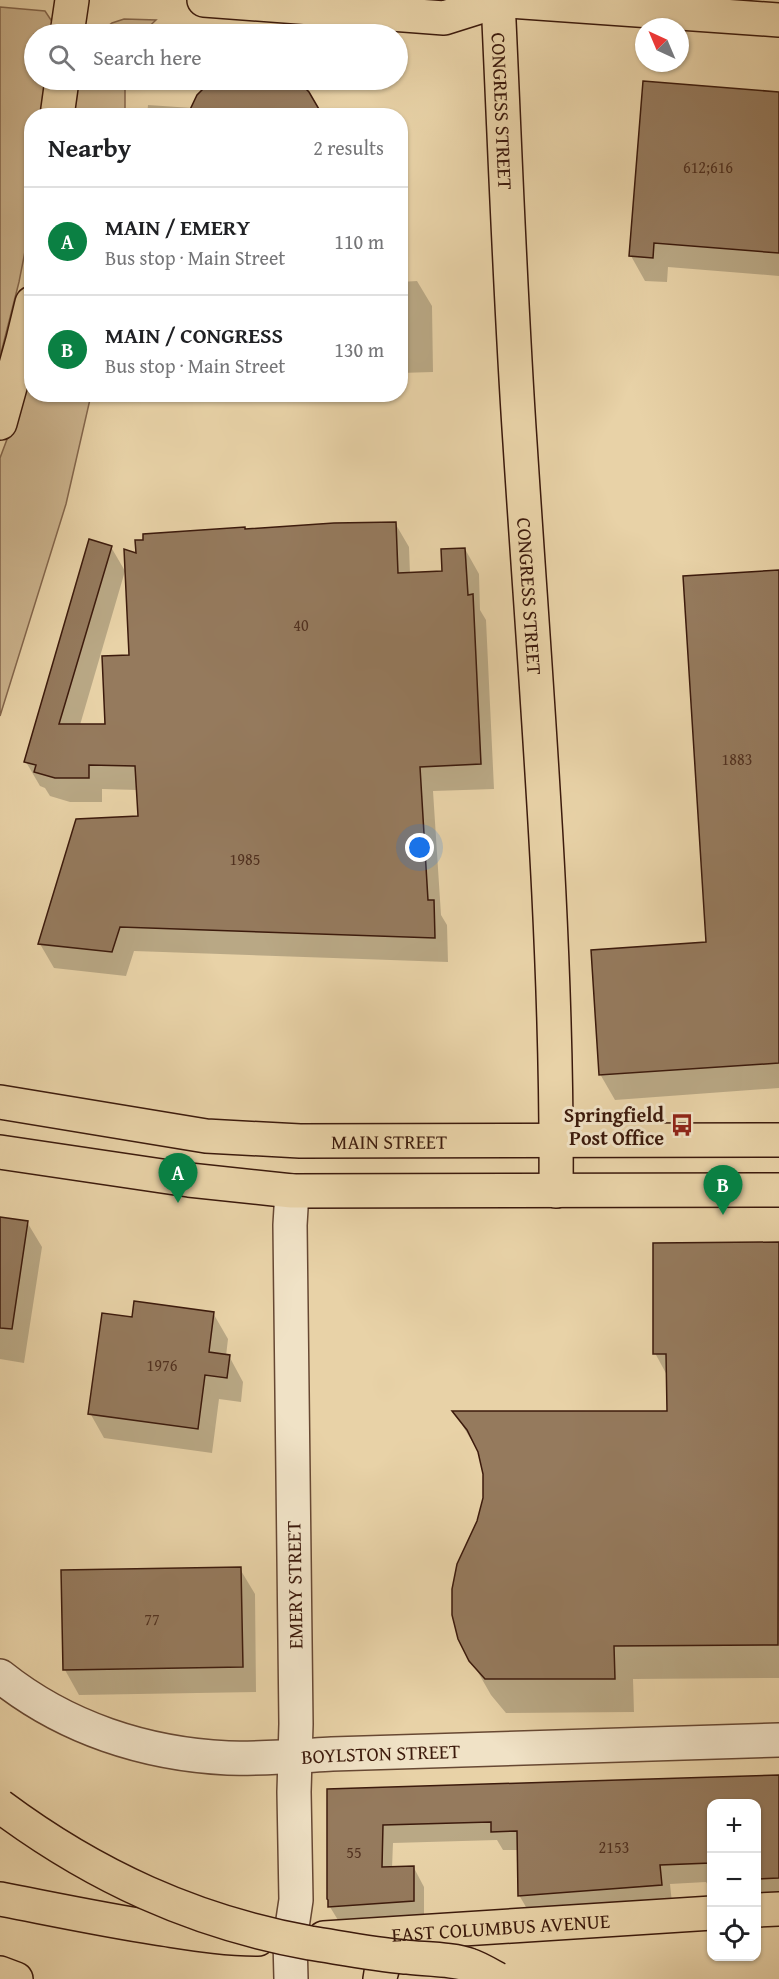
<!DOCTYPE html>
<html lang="en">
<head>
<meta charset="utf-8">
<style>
  body { margin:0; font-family:"Gentium Book Plus",serif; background:#f2f2f2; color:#202124 }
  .controls { position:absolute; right:18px; bottom:18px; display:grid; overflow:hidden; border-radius:12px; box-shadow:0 2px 4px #0004 }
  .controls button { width:54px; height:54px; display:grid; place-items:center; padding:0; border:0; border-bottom:2px solid #e0e0e0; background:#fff; color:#202124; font:30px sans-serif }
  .compass { position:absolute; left:635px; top:18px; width:54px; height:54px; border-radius:50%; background:#fff; box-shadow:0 2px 4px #0004; rotate:316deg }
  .you { position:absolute; left:420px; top:848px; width:21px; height:21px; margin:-15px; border:4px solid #fff; border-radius:50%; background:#1a73e8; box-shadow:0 0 0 9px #1a73e833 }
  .badge { display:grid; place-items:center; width:39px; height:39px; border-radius:50%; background:#0b8043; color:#fff; font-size:20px; font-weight:700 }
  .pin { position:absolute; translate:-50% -50px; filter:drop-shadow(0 2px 3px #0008) }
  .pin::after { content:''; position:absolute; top:32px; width:21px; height:18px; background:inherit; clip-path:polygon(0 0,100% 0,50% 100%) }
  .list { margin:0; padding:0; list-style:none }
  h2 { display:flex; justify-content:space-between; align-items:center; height:78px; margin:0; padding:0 24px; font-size:26px }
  h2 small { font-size:20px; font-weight:400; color:#757577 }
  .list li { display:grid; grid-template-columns:39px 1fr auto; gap:18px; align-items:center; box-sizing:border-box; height:108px; padding:0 24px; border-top:2px solid #e0e0e0 }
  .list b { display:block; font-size:22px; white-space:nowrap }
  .list p { margin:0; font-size:20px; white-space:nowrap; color:#757577 }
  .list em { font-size:20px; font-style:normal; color:#757577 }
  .icon { flex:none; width:33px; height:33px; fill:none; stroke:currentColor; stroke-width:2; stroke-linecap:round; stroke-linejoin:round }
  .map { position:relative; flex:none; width:779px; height:1979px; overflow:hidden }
  .search { position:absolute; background:#fff; box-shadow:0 2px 4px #0004; left:24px; top:24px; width:384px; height:66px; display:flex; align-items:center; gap:15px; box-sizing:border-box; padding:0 21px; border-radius:33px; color:#757577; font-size:22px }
  .panel { position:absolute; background:#fff; box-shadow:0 2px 4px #0004; left:24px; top:108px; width:384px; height:294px; border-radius:24px }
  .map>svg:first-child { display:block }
  .green { fill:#cbb38d; stroke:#84664c; stroke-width:1.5 }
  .shadow { fill:#0003 }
  .building { fill:#957a5d; stroke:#3c1a0c; stroke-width:1.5 }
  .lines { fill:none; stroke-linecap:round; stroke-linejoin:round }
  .minor-casing { stroke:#674833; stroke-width:36 }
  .major-casing { stroke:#3c1a0c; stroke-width:36 }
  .highway-casing { stroke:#3c1a0c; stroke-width:36 }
  .minor { stroke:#f0e2c6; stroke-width:33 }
  .major { stroke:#e8d2a7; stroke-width:33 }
  .highway { stroke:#e8d2a7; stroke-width:33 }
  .highway-bridge-casing { stroke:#3c1a0c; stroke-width:36; stroke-linecap:butt }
  .highway-bridge { stroke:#e8d2a7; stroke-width:33 }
  .labels { text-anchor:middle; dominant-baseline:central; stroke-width:6; stroke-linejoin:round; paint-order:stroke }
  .number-label { font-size:16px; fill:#523220 }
  .street-label { font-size:20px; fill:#3c1a0c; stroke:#f0e2c6 }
  .poi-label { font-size:20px; font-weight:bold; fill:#3c1a0c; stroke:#f0e2c6; text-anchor:end }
</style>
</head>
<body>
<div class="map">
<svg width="779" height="1979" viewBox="0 0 779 1979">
  <rect width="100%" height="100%" fill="#e8d2a7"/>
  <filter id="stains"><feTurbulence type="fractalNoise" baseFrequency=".00333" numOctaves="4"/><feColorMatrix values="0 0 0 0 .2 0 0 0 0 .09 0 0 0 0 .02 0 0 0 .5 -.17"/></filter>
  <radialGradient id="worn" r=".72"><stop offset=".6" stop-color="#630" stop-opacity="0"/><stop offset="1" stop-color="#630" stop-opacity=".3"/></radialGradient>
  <path class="green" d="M 0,7 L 45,11 L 53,23 L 52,34 L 34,34 L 34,80 L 49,80 L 44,115 L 32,116 L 31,221 L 19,282 L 0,357 Z
    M 124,19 L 156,20 L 141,34 L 98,34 L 112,23 Z
    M 77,80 L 125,80 L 125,115 L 73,116 Z
    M 31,351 L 32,394 L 91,395 L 66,504 L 0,716 L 0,458 L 12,426 Z"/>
  <path class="shadow" d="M 215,80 L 293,80 L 301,85 L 321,116 L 147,116 L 148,105 L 192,108 L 198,96 Z
    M 779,93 L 779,276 L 668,267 L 667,282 L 645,281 L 631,256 Z
    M 417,281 L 432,306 L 433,372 L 400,373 L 400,282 Z
    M 395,523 L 409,547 L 410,574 L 443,572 L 465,549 L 479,574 L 480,610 L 486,620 L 494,789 L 433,791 L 441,915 L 447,925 L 448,962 L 134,951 L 126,976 L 54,968 L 40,944 L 139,817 L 138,790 L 102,789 L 102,802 L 70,802 L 50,796 L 45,788 L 40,786 L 26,762 L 111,547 L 125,571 L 80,725 L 107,726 L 131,657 L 138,555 L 246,531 Z
    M 779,571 L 779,1088 L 615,1100 L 600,1074 L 708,943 Z
    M 0,1218 L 27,1222 L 42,1247 L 24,1363 L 0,1359 Z
    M 779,1243 L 779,1678 L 633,1679 L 634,1712 L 506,1713 L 491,1695 L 471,1660 L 479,1522 L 484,1498 L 484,1474 L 479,1453 L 455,1413 L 669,1412 L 668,1377 L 655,1353 L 655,1244 Z
    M 213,1313 L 228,1339 L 226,1356 L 229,1356 L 243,1382 L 241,1402 L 219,1399 L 212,1453 L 104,1438 L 90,1413 L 133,1319 Z
    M 240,1569 L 255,1594 L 256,1692 L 79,1695 L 65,1670 Z
    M 779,1776 L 779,1897 L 756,1898 L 756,1804 L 712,1804 L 712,1892 L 706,1882 L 670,1884 L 672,1903 L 530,1914 L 519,1895 L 518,1850 L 503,1850 L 497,1840 L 393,1843 L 392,1868 L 414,1868 L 424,1887 L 424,1920 L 341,1925 L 330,1907 L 328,1791 Z"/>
  <path class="building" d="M 212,80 L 297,80 L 309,92 L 323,116 L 187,116 L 197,95 Z
    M 643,81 L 779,92 L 779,253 L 654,243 L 653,258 L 629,256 Z
    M 396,522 L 398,573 L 442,571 L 441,549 L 465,548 L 468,595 L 473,594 L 481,764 L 420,767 L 428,900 L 434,900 L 435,938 L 120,927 L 112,952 L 38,944 L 76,819 L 138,816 L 135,766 L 89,765 L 89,778 L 55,778 L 34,772 L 36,765 L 24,762 L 89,539 L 112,546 L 59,724 L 105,724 L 102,656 L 129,655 L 124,549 L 136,553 L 135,540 L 143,540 L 143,534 L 245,527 L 245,529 L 334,523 Z
    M 779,570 L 779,1063 L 599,1075 L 591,950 L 706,942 L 683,576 Z
    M 0,1217 L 28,1221 L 12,1329 L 0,1328 Z
    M 779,1242 L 778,1645 L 614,1646 L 615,1679 L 485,1679 L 469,1661 L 458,1639 L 452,1615 L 452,1589 L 457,1564 L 477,1521 L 483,1498 L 483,1474 L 478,1452 L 467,1430 L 452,1411 L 667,1411 L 666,1354 L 653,1354 L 653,1243 Z
    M 134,1301 L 214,1312 L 209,1352 L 230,1355 L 227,1378 L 205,1375 L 198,1429 L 88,1414 L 102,1313 L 132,1317 Z
    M 241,1567 L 243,1667 L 63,1670 L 61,1570 Z
    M 779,1775 L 779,1878 L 756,1879 L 756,1803 L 711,1803 L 711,1863 L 660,1865 L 662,1885 L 518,1896 L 517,1831 L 491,1832 L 491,1822 L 383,1825 L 382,1867 L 414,1866 L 414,1901 L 328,1907 L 328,1900 L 327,1899 L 327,1789 Z"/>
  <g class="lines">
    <g class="minor-casing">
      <g id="minor">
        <path id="s1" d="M 0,1676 C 65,1728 145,1754 228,1758 C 263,1759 298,1756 332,1754 L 779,1740"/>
        <path d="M 291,1979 L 290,1940 L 296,1900 L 294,1792 L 296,1724 L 290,1225 L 292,1191"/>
      </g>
    </g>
    <g class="major-casing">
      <g id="major">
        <path d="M 204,0 L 444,18 L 498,1"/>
        <path d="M 494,0 L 779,20"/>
        <path id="s2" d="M 498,0 C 505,148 510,295 520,443 C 536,692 558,942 556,1191"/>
        <path id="s3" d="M 0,1102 L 206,1136 L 300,1141 L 779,1140"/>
        <path d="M 0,1152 L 189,1180 L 292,1191 L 779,1190"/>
        <path d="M 0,1899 C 52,1909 104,1920 156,1928 C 190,1933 223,1939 258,1939"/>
        <path d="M 756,1910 L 779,1909"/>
        <path id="s4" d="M 324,1938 L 712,1913"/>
        <path d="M 380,1979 C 382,1961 392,1947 406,1935"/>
      </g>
    </g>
    <g class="highway-casing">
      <path id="highway" d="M 67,34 L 72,0
        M 57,116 L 62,80
        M 0,423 L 23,340 L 32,303
        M 0,1973 L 16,1979"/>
    </g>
    <use href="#minor" class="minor"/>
    <use href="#major" class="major"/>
    <use href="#highway" class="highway"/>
    <g class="highway-bridge-casing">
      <path id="highway-bridge" d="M 0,1806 C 94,1876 194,1922 310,1943 C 342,1948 373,1954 405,1957 C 421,1959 455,1959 469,1965 C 478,1968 488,1974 497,1979"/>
    </g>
    <use href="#highway-bridge" class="highway-bridge"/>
  </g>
  <defs>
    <g id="bus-bare" transform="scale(1.8)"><path d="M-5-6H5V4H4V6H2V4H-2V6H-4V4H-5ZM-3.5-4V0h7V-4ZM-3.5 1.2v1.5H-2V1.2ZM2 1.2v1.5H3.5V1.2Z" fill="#8f2418" stroke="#f0e2c6" stroke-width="2.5" paint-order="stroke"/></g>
  </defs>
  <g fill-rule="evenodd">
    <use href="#bus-bare" x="682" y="1125"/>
  </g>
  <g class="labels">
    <g class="number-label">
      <text x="708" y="167">612;616</text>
      <text x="301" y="625">40</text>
      <text x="737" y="759">1883</text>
      <text x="245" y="859">1985</text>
      <text x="162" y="1365">1976</text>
      <text x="152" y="1619">77</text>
      <text x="614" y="1847">2153</text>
      <text x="354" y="1852">55</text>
    </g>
    <g class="street-label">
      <text stroke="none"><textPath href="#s2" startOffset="111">CONGRESS STREET</textPath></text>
      <text stroke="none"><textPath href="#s2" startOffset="597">CONGRESS STREET</textPath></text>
      <text stroke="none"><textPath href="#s3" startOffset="392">MAIN STREET</textPath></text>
      <text transform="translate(294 1585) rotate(-91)">EMERY STREET</text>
      <text stroke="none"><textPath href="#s1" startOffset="399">BOYLSTON STREET</textPath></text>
      <text stroke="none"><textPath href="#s4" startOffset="177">EAST COLUMBUS AVENUE</textPath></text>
    </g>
    <g class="poi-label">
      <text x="664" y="1114">Springfield<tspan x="664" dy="23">Post Office</tspan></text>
    </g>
  </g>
  <rect width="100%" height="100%" filter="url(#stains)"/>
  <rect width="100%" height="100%" fill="url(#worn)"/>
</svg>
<div class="controls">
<button>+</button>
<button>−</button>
<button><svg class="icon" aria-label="locate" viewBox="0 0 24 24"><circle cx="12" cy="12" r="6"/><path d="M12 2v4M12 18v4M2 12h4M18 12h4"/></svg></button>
</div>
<svg class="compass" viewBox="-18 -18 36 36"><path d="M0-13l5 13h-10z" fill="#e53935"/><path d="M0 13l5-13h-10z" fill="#757577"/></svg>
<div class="you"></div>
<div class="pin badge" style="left:178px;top:1203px">A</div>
<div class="pin badge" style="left:723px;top:1215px">B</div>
<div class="search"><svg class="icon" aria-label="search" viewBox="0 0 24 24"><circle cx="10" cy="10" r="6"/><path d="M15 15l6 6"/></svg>Search here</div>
<section class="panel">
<h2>Nearby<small>2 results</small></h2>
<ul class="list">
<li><span class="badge">A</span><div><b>MAIN / EMERY</b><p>Bus stop · Main Street</p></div><em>110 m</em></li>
<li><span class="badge">B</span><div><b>MAIN / CONGRESS</b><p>Bus stop · Main Street</p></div><em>130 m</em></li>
</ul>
</section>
</div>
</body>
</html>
